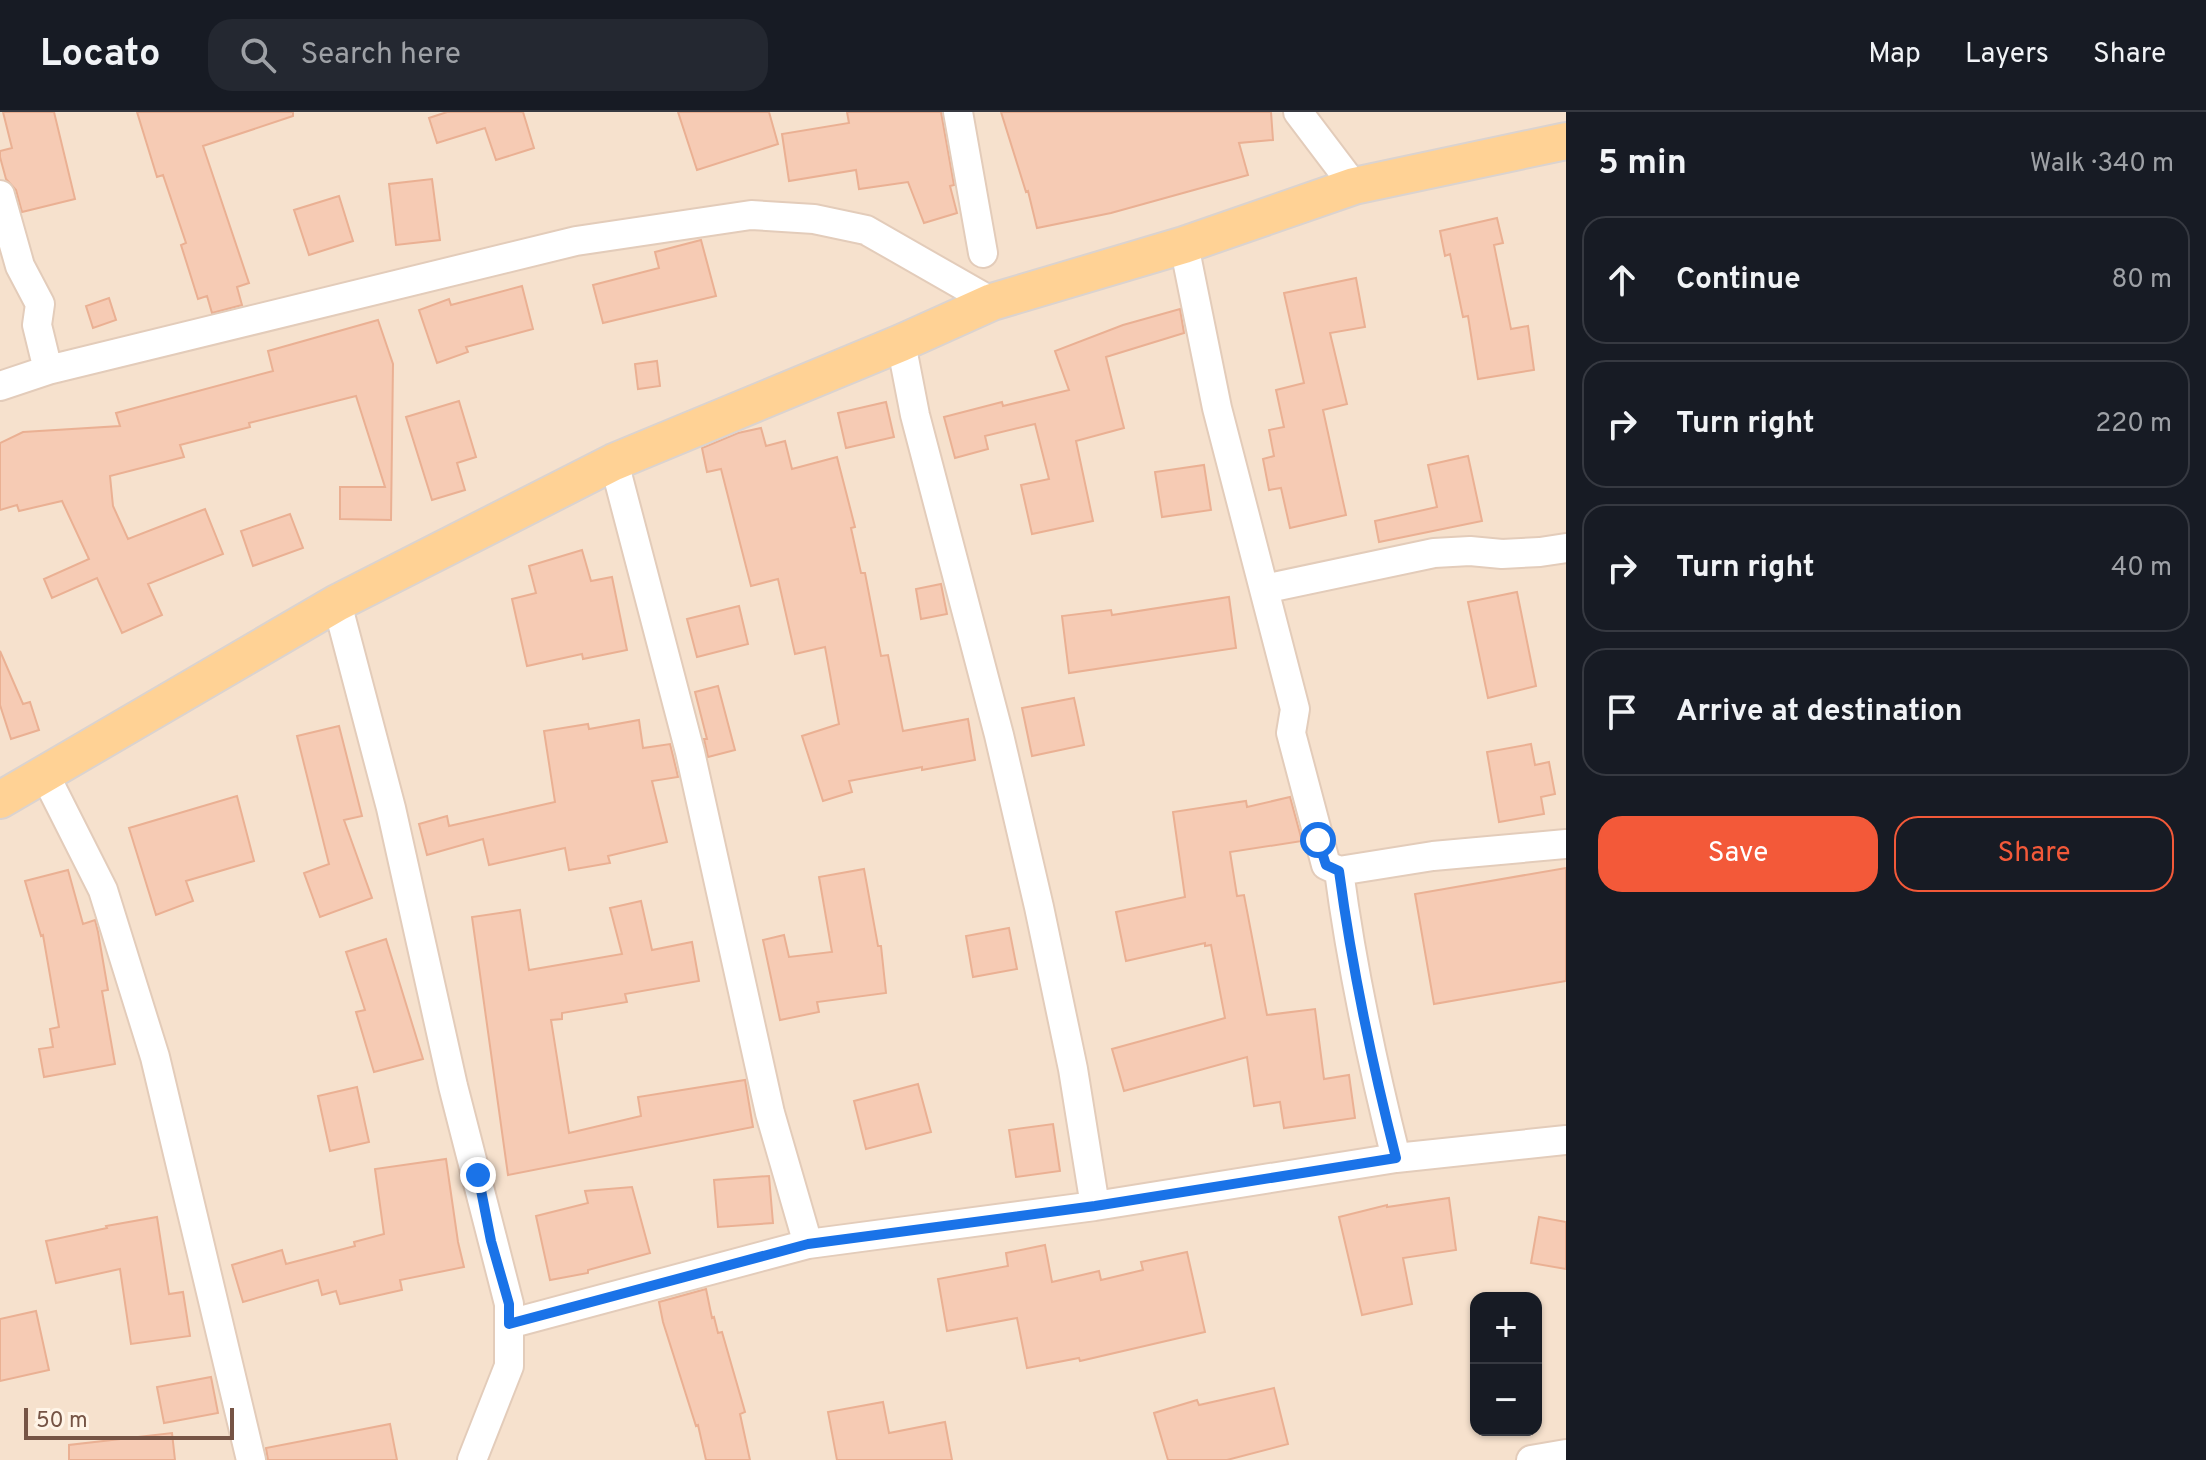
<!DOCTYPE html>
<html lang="en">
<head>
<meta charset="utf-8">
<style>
  body { margin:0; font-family:Overpass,sans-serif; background:#242831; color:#f1f3f6 }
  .controls { position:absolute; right:24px; bottom:24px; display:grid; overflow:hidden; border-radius:16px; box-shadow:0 2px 6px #0004 }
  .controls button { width:72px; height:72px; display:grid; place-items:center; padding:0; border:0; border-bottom:2px solid #363941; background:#171b24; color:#f1f3f6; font:40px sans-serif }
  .scale { position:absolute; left:24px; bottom:20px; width:210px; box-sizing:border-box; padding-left:8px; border:4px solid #765445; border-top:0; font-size:22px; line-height:28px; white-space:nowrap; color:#765445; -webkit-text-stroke:6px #fff4e7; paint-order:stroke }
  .stop { position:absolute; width:24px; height:24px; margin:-18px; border:6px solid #1a73e8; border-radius:50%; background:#fff }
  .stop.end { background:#1a73e8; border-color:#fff; box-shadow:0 2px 8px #0008 }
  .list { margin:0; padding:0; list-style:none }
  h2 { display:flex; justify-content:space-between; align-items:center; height:104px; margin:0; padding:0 32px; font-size:34px }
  h2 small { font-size:26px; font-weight:400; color:#9ea1a6 }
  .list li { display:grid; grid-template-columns:52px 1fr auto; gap:24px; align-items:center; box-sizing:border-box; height:128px; margin:0 16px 16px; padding:0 16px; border:2px solid #363941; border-radius:24px }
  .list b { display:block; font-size:30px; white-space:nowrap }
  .list em { font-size:26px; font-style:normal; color:#9ea1a6 }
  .actions { display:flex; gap:16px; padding:24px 32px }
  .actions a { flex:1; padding:18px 0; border:2px solid #f35939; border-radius:24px; text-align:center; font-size:28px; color:#f35939 }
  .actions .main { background:#f35939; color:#fff }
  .icon { flex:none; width:44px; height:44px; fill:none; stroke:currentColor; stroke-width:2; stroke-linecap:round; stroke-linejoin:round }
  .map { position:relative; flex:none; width:1566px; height:1348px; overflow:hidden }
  header { display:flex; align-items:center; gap:48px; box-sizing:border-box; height:112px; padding:0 40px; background:#171b24; border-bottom:2px solid #363941 }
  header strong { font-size:38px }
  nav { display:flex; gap:44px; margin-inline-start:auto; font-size:28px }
  .search { width:560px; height:72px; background:#242831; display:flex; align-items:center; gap:20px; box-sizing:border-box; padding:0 28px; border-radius:24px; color:#9ea1a6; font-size:30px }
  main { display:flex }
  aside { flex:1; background:#171b24 }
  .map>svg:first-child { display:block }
  .residential { fill:#f6e1cd; fill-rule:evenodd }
  .building { fill:#f6cbb4; stroke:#eab093; stroke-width:2 }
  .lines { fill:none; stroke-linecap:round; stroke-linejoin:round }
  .minor-casing { stroke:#e3ccba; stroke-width:32 }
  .major-casing { stroke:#dbd3cf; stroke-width:40 }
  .minor { stroke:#fff; stroke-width:28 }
  .major { stroke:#ffd295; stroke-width:36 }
  .route { stroke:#1a73e8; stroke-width:10 }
</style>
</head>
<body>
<header>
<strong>Locato</strong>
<div class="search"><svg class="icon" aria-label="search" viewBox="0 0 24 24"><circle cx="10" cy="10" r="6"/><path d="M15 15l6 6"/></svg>Search here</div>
<nav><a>Map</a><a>Layers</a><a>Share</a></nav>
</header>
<main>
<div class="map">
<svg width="1566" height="1348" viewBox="0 0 1566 1348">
  <rect width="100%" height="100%" fill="#fef0df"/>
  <path class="residential" d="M 0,0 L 1566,0 L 1566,1348 L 0,1348 ZM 1476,1186 L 1536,1186 L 1536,1318 L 1476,1318 Z"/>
  <path class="building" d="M 3,0 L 54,0 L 75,87 L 22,100 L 16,78 L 6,67 L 0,45 L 0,39 L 12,36 Z
    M 137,0 L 293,0 L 293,4 L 203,34 L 249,171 L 237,175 L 242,193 L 212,201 L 207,184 L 198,187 L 181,133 L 186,131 L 163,63 L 157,65 Z
    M 447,0 L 523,0 L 534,36 L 496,48 L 485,16 L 437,31 L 429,6 Z
    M 678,0 L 769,0 L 778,32 L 697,58 Z
    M 847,0 L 941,0 L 954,73 L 950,74 L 957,101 L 924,111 L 908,70 L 859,77 L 856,58 L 789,69 L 782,22 L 849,11 Z
    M 1001,0 L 1271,0 L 1273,28 L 1239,31 L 1248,63 L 1111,101 L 1037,116 L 1028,79 L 1026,80 Z
    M 432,67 L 440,128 L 396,133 L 389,72 Z
    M 339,84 L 353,129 L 309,143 L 294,98 Z
    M 1497,106 L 1503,131 L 1494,133 L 1511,217 L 1528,214 L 1534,258 L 1478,267 L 1468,204 L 1463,205 L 1450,142 L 1445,144 L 1440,119 Z
    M 701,128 L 716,184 L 603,211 L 593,173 L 659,156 L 655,140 Z
    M 1356,166 L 1365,215 L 1330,221 L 1347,292 L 1323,298 L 1346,403 L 1290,416 L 1281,376 L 1269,378 L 1263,347 L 1274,344 L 1269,318 L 1284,315 L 1276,278 L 1304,271 L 1284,181 Z
    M 522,174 L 533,217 L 466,235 L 468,240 L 437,251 L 419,198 L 449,187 L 451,193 Z
    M 109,186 L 116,208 L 93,216 L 86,194 Z
    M 1180,197 L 1184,221 L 1106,245 L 1124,316 L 1076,329 L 1093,409 L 1032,422 L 1021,373 L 1049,367 L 1035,312 L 985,324 L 988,337 L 955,346 L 944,305 L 1002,290 L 1003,294 L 1069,278 L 1055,239 L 1123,213 Z
    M 378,208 L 393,252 L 391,408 L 340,407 L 340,375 L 385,375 L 356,284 L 249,311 L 250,315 L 180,333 L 184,345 L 110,364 L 113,394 L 128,427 L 205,397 L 223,442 L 148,472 L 162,503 L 122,521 L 97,466 L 52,486 L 44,467 L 89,447 L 62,389 L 19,399 L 17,393 L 0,398 L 0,331 L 23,320 L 120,314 L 116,301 L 273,259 L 268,239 Z
    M 657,249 L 660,274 L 638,277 L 635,252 Z
    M 459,289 L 476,345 L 457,351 L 465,378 L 432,388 L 406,305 Z
    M 886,290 L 894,325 L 846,336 L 838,301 Z
    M 761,316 L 766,334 L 785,329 L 792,357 L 837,345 L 855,415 L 851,416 L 861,461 L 865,461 L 881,544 L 888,543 L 903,619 L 968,607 L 975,648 L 922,658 L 922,655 L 849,669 L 852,680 L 823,689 L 802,624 L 839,612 L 825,535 L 795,542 L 778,467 L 751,474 L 721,357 L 707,360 L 702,336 L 738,321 Z
    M 1468,344 L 1482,409 L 1379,430 L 1375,409 L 1437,395 L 1428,353 Z
    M 1204,353 L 1211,398 L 1162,405 L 1155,360 Z
    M 290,402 L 303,436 L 253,454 L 241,419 Z
    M 582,438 L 591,469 L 612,465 L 627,538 L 583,547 L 582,542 L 527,554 L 512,487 L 536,481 L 529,454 Z
    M 941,472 L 947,502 L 921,507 L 916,477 Z
    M 1517,480 L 1536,574 L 1488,586 L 1468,490 Z
    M 1229,485 L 1236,536 L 1069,561 L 1062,504 L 1111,498 L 1112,503 Z
    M 739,494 L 748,532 L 697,545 L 687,507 Z
    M 0,539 L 23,592 L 30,590 L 39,618 L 11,627 L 0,593 Z
    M 718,574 L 735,638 L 708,645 L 704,627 L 707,627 L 695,580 Z
    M 1074,586 L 1084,633 L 1032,644 L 1022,596 Z
    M 639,608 L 643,636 L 670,632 L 673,644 L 678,665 L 652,669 L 667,730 L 608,744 L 610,751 L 569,758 L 565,736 L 489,753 L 483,727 L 427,743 L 419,712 L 447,704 L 449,714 L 555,690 L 544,619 L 588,612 L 589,617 Z
    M 339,614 L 362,704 L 344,708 L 372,786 L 320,805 L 304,761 L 329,752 L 297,624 Z
    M 1531,632 L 1535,653 L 1549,650 L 1555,682 L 1541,685 L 1544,702 L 1499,710 L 1487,640 Z
    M 237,684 L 254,749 L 186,769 L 193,789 L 156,803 L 129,716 Z
    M 1290,685 L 1302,729 L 1230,740 L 1237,784 L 1244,783 L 1267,903 L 1315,897 L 1324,967 L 1349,963 L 1355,1006 L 1284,1016 L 1280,990 L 1254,994 L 1247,945 L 1124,979 L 1112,937 L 1225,906 L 1211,833 L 1205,834 L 1205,831 L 1126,849 L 1116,800 L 1185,785 L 1173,700 L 1246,689 L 1247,695 Z
    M 1566,756 L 1566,869 L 1434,892 L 1415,782 Z
    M 864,757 L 878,834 L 881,834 L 886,881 L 817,890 L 819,900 L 780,908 L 763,828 L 784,823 L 789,845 L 832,840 L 819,765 Z
    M 68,758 L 83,812 L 95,808 L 98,820 L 108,878 L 102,879 L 115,952 L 44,965 L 39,937 L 53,935 L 50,917 L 59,915 L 43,823 L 41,824 L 25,769 Z
    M 641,789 L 652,838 L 692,830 L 699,869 L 625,882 L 627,890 L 562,901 L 562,907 L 551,908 L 569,1021 L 641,1004 L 638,985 L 745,968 L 753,1015 L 508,1063 L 472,805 L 520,798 L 529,858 L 622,842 L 610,796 Z
    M 1009,816 L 1017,857 L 973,865 L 966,824 Z
    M 386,827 L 423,947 L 374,960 L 356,900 L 365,898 L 346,840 Z
    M 918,972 L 931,1020 L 866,1037 L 854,989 Z
    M 357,975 L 369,1030 L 330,1039 L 318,984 Z
    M 1053,1012 L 1060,1059 L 1016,1065 L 1009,1018 Z
    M 446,1047 L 458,1130 L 464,1155 L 400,1168 L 402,1178 L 340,1192 L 336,1179 L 322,1183 L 318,1168 L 243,1190 L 232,1153 L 282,1138 L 286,1152 L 355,1134 L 354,1130 L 384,1122 L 375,1057 Z
    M 769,1064 L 773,1111 L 718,1115 L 714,1068 Z
    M 632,1075 L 650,1141 L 588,1158 L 588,1161 L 550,1168 L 536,1104 L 588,1091 L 585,1079 Z
    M 1449,1086 L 1456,1138 L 1403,1146 L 1412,1192 L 1362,1203 L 1339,1105 L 1387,1093 L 1387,1095 Z
    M 157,1105 L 169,1182 L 183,1180 L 190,1224 L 131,1232 L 120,1157 L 56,1171 L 46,1129 L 107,1116 L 106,1114 Z
    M 1539,1105 L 1566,1110 L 1566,1157 L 1531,1151 Z
    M 1045,1133 L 1052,1170 L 1099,1159 L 1101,1168 L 1143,1158 L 1141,1150 L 1187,1140 L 1205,1220 L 1080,1249 L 1079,1246 L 1027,1256 L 1017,1206 L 947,1219 L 938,1167 L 1008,1154 L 1006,1141 Z
    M 706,1177 L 712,1206 L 714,1205 L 718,1221 L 722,1220 L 745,1300 L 740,1302 L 750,1348 L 706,1348 L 698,1313 L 696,1314 L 663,1210 L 659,1190 Z
    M 36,1199 L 49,1258 L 0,1269 L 0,1207 Z
    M 211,1265 L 218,1301 L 164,1311 L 157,1275 Z
    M 1274,1276 L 1288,1332 L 1227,1348 L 1168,1348 L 1154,1301 L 1197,1288 L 1199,1293 Z
    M 883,1290 L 889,1321 L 945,1310 L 952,1348 L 837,1348 L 828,1300 Z
    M 390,1312 L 397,1348 L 268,1348 L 266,1336 Z
    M 172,1321 L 175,1348 L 69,1348 L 69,1333 Z"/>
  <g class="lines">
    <g class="minor-casing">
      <path id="minor" d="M 958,0 L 983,141
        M 1298,0 L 1354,74
        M 0,83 L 20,154 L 40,192 L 37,213 L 48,258
        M 1184,133 L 1217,296 L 1295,597 L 1291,621 L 1326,753 L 1339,759 L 1433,744 L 1566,732
        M 901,231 L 915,303 L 999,623 L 1039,795 L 1073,957 L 1095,1094
        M 0,274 L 48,258 L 576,129 L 751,103 L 814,107 L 866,118 L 992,190
        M 614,350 L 690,640 L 770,1001 L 808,1132
        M 1264,477 L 1434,441 L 1470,439 L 1502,442 L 1540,440 L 1566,436
        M 337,491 L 391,696 L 453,974 L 509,1192 L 509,1254 L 472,1348
        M 44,661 L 103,778 L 155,945 L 251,1348
        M 1339,759 C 1352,858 1372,950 1396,1046
        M 509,1212 L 808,1132 L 1095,1094 L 1396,1046 L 1566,1028
        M 1531,1348 L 1566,1342"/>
    </g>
    <g class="major-casing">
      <path id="major" d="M 0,688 L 337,491 L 614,350 L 901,231 L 992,190 L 1184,133 L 1354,74 L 1566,29"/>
    </g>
    <use href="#minor" class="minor"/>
    <use href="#major" class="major"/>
  </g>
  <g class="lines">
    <path class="route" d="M 478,1063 L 491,1129 L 509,1192 L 509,1212 L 808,1132 L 1095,1094 L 1396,1046 C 1372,951 1352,857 1339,759 L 1326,753 L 1318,728"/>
  </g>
</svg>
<div class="controls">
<button>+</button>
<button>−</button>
</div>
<div class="scale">50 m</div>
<div class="stop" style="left:1318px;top:728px"></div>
<div class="stop end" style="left:478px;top:1063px"></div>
</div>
<aside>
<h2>5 min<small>Walk · 340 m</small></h2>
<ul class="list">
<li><svg class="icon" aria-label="ahead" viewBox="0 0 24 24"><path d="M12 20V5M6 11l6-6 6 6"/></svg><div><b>Continue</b></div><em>80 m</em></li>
<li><svg class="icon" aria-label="right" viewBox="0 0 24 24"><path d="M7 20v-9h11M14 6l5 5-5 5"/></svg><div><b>Turn right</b></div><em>220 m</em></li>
<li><svg class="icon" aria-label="right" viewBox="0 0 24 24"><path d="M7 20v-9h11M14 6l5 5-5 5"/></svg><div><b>Turn right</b></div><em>40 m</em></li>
<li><svg class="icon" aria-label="arrive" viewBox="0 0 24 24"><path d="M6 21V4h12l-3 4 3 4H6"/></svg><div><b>Arrive at destination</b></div></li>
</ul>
<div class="actions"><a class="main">Save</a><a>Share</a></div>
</aside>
</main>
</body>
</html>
